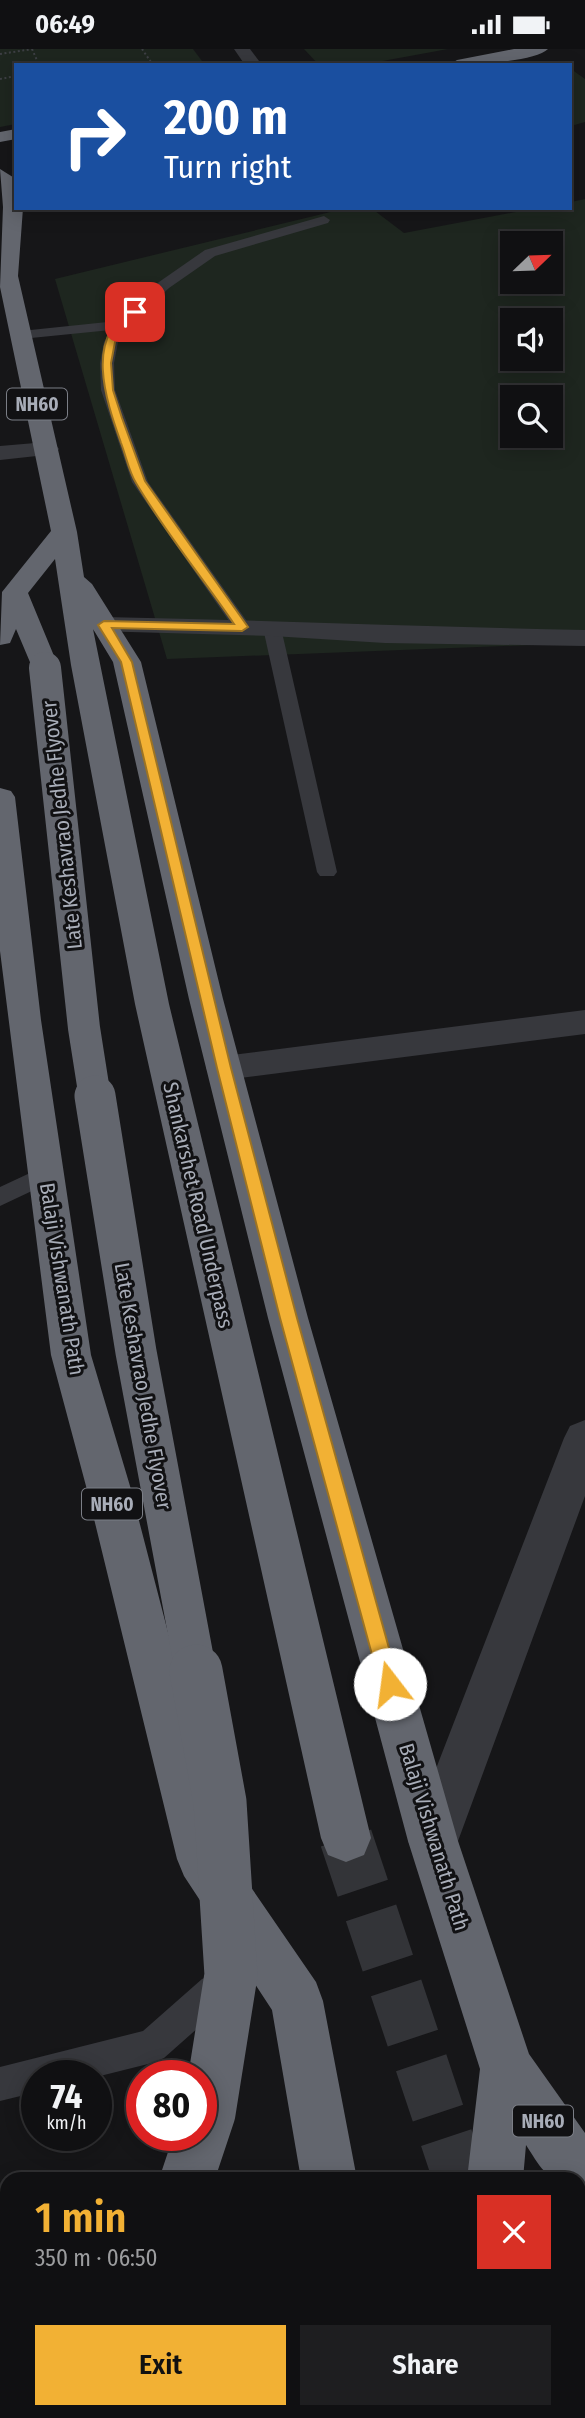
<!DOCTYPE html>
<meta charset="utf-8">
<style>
:root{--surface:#101012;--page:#1e1e20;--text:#f1f3f6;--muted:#9c9d9f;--line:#303032;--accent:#f2b134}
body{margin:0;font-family:"Fira Sans Condensed",sans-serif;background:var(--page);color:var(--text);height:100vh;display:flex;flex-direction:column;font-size:26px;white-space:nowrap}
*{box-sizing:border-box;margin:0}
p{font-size:23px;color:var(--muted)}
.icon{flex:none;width:38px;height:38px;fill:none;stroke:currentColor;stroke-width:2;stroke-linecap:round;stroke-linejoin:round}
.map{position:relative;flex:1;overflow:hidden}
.side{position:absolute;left:0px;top:2123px;width:586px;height:247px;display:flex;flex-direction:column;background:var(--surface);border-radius:21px 21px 0 0;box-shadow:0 4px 18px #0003,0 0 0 2px var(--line)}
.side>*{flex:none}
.hud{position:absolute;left:14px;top:14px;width:558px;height:147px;border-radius:0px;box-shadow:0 4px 18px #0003,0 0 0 2px var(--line);background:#1a4fa0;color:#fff;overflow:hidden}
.needle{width:46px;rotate:67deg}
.buttons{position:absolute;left:500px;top:182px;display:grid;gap:14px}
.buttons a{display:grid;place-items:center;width:63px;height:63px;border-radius:0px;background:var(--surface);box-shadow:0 4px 18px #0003,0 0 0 2px var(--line);font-size:35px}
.speed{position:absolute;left:21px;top:2011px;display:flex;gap:14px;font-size:35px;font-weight:700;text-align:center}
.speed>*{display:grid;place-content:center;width:91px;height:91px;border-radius:50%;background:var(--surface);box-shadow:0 4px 18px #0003,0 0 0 2px var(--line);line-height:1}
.speed small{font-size:18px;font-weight:400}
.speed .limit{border:10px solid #d22;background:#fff;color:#111}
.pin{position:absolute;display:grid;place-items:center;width:60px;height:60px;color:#fff;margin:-30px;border-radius:14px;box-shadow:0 4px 10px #0006}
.me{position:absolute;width:77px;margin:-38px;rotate:345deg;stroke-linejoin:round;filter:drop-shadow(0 0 5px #0008)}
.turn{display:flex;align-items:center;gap:24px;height:147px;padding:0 35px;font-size:32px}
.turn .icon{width:91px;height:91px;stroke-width:2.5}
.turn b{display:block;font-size:49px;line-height:60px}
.round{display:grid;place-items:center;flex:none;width:74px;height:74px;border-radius:0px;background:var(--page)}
.head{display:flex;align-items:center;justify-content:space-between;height:119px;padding:0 35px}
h1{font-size:42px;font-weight:600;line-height:52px;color:var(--accent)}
.action{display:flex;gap:14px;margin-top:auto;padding:14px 35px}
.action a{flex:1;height:80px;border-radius:0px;background:var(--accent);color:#111;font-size:28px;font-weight:600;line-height:80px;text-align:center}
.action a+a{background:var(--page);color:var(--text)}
.status{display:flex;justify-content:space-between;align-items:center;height:49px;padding:0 35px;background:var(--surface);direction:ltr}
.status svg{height:19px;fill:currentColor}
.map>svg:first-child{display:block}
.green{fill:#1e261f;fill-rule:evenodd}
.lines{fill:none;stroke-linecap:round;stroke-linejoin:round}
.highway-tunnel{stroke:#333438;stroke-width:53;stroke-dasharray:53 26;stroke-linecap:butt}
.path-far1{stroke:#3d3f44;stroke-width:2;stroke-dasharray:2 2.5;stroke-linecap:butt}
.path{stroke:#3d3f44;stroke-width:6;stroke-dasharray:5 7;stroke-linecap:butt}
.lane{fill:#37383d;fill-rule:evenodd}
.street{fill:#37383d;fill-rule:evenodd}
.highway{fill:#63666e;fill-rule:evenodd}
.highway-bridge-far2{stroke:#63666e;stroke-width:32}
.highway-bridge-far1{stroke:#63666e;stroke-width:41}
.highway-bridge{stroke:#63666e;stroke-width:53}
.route{fill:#f2b134;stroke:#9d7322;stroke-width:2}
.labels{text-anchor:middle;stroke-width:6;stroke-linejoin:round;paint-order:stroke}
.shield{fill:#111113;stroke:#7b7e86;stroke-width:2}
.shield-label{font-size:19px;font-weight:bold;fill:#a8adb8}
.street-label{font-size:21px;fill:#a8adb8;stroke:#111113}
</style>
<div class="status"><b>06:49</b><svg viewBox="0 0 49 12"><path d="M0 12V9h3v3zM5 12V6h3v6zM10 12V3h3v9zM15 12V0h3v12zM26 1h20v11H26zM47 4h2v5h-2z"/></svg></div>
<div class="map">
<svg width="585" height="2369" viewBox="0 0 585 2369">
<rect width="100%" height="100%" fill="#161618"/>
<path class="green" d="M0,0h193l12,16h-189v59l-16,3z
M304,0h144l-87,16h-42z
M571,20l14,10v43l-14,4z
M585,150v444l-418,16 -112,-380 292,-71h24l33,25 133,-25h33l1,-6zM513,194h38v39h-38zM513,271h38v39h-38zM513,348h38v39h-38z"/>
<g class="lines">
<path class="highway-tunnel" d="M346,1789l114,341"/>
<path class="path-far1" d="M32,0l7,16
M142,0l11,16
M0,5l33,-5
M0,30l16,-3"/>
<path class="path" d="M579,2279l6,1"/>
<path class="lane" d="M324,167l6,4 -2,3 -113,33 -46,32 -42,39 -9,15 -4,21 1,27 33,92 103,145 -9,5 -6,-1 -104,-149 -31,-92 -1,-27 4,-21 7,-12 -90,9 -7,-4 7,-4 96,-10 42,-39 46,-32z
M272,574l9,5 56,244 -3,4h-14l-3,-4 -54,-244z
M45,1117l8,3 4,6 -4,6 -53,25v-19z
M214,1925l12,5 5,12 -5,12 -62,55 -12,5 -56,14 -59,-2v17l-37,9v-34l143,-36 59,-52z"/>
<path class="street" d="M234,0h16l12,16h-17z
M47,393l8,2 4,5 -4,5 -55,6v-14z
M104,568c160,3 321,10 481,13v16l-200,-3 -113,-7 -178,-5 -4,-6 4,-6z
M585,961v24l-361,46 -13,-3 -5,-9 5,-9 13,-3z
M585,1371v76l-127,345 -7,17 -18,7 -18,-7 -7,-17 156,-403 6,-12z"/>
<path class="highway" d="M514,0h34c-13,13 -79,16 -99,16l8,-5z
M16,80v10l-16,3v-10z
M0,120l16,10v29h7l-5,68 59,256 7,45 8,7 49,78 82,337 85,319 150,523 71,213 56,79v63l-6,-2v-15c-35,0 -34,-5 -53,-34l-3,34h-56l13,-110 -72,-228 -140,-523 -79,-319 -76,-337 -20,-33 76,375 202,834 -7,17 -18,7 -18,-7 -7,-17 -186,-834 -64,-339 -16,-106 -27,34 31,75 -4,6 -10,2 -10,-2 -19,-45 -6,14 -10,2 2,-53 49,-61 -51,-244 3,-80z
M0,739l11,3 4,6 26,223 50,335 39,131 94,362 92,134 7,19 34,178h-56l-29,-169 -88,-134 -7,-17 -91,-373 -35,-131 -51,-404z
M7,2344v18h89l-3,7h-93v-10z
M341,2362h60l1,7h-60z
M480,2362h60l2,7h-60z"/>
<path class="highway-bridge-far2" d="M45,619l39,360 11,70"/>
<path class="highway-bridge-far1" d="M95,1047l41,256 60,321"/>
<path class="highway-bridge" d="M187,2130l22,-66 22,-138 -11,-173 -24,-131"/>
</g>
<path class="route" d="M135,260l5,3 -15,14 -10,16 -4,21 2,27 9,28 23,63 103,146 -6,4 -130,-3 20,34 99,406 66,250 102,366 -3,7 -6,2 -7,-2 -3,-7 -100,-366 -63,-250 -96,-406 -23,-37 6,-4 130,3c-32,-47 -69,-92 -98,-141 -7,-11 -10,-27 -15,-40 -14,-40 -39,-109 14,-134z"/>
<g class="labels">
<g class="shield">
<rect x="7" y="339.5" width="60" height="31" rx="5"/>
<rect x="82" y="1439.5" width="60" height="31" rx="5"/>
<rect x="513" y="2056.5" width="60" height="31" rx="5"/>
</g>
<g class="shield-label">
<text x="37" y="362">NH60</text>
<text x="112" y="1462">NH60</text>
<text x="543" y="2079">NH60</text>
</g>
<g class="street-label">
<text transform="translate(62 776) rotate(-96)" y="7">Late Keshavrao Jedhe Flyover</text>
<text transform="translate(198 1156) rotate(77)" y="7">Shankarshet Road Underpass</text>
<text transform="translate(62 1230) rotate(81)" y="7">Balaji Vishwanath Path</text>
<text transform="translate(143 1337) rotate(80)" y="7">Late Keshavrao Jedhe Flyover</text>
<text transform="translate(434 1788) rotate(73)" y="7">Balaji Vishwanath Path</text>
</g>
</g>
</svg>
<div class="buttons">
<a><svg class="needle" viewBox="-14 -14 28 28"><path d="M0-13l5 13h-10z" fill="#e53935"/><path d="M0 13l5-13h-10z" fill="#9c9d9f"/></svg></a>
<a><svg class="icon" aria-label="sound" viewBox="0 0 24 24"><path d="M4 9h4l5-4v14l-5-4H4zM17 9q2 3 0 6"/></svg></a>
<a><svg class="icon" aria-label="search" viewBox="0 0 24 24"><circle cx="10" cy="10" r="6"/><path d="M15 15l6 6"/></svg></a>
</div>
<div class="speed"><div>74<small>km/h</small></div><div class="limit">80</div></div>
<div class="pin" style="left:135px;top:263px;background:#d93025"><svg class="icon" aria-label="arrive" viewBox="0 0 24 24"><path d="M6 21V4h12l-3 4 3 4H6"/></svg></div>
<svg class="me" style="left:390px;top:1635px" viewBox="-20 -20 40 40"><circle r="19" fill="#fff"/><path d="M0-13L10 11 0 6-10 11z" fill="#f2b134"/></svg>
<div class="hud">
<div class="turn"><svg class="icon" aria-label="right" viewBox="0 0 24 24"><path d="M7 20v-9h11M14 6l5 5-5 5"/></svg><div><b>200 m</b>Turn right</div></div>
</div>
<section class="side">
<div class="head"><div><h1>1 min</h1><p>350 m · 06:50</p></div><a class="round" style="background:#d93025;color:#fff"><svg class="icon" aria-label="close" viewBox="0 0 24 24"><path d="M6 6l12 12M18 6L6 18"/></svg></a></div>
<div class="action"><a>Exit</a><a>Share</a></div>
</section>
</div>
